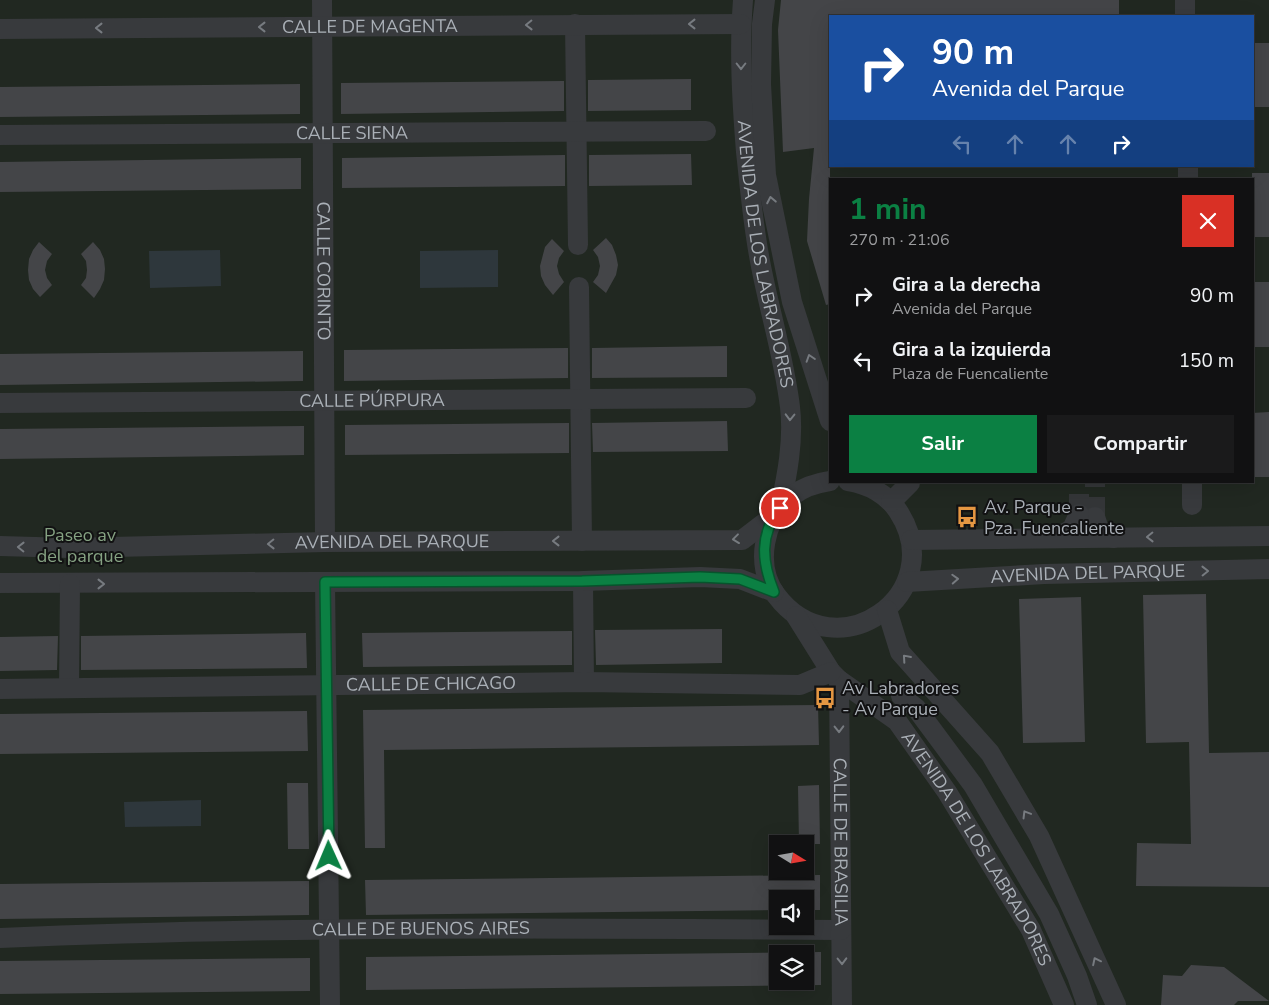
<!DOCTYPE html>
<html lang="es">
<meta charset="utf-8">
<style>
:root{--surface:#111112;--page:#1a1a1b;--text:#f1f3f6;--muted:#9c9d9f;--line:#303132;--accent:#0b8043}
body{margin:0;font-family:"Nunito Sans",sans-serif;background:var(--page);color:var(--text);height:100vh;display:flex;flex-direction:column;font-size:19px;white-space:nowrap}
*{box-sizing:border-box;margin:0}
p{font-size:16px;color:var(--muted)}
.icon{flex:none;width:28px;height:28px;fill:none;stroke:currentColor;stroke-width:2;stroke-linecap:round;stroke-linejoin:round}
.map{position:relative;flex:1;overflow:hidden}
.drawer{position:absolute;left:829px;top:178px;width:425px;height:305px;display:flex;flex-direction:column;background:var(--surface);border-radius:0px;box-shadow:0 5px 20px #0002,0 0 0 1px var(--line)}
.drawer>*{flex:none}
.guide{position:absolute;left:829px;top:15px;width:425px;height:152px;border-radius:0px;box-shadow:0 5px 20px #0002,0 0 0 1px var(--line);background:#1a4fa0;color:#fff;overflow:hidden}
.needle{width:32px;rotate:101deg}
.fabs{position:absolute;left:769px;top:835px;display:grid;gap:10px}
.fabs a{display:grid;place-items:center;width:45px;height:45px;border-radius:0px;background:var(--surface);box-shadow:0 5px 20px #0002,0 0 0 1px var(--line);font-size:25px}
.pin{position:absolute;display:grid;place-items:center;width:42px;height:42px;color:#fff;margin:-21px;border:2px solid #fff;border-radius:50%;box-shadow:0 1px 5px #0007}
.me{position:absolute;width:55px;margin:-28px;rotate:359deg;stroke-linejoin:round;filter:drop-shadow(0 0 4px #0008)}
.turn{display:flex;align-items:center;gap:18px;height:105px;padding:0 20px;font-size:22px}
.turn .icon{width:65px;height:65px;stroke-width:2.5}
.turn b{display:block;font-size:35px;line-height:42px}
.lanes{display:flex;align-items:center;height:48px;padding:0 20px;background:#0003;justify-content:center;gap:25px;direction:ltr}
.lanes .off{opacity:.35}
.round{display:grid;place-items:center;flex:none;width:52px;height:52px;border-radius:0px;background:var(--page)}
.summary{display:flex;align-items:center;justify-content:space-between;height:85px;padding:0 20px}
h1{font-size:30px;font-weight:700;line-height:38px;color:var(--accent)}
.primary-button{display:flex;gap:10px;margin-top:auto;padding:10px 20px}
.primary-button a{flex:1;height:58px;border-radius:0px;background:var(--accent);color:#fff;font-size:20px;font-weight:700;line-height:58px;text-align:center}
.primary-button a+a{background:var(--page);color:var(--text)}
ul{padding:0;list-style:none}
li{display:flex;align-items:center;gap:15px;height:65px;padding:0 20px}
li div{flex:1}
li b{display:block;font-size:19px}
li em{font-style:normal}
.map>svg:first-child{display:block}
.green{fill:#212821;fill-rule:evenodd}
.water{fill:#2e373c}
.building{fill:#444548;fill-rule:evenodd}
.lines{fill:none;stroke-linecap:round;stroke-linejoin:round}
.street-tunnel{stroke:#343638;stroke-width:20;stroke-dasharray:20 10;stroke-linecap:butt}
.street{stroke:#383a3d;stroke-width:20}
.oneway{stroke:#777b80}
.route-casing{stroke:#07532c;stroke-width:12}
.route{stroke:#0b8043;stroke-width:9}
.labels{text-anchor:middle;stroke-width:4;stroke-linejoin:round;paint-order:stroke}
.street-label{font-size:18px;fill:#aab0b7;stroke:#121213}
.poi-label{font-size:18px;fill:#aab0b7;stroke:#121213;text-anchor:start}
.park-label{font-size:18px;fill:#85a182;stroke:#121213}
</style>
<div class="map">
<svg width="1269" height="1005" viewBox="0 0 1269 1005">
<rect width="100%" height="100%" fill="#171718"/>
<path class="green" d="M0,0h1269v1005h-1269zM830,16h422v150h-422zM830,179h422v302h-422zM778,844h27v27h-27zM778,899h27v27h-27zM778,954h27v27h-27z"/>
<path class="water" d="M220,250l1,36 -71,2 -1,-37z
M498,250v37l-78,1v-37z
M201,800v26l-76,1 -1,-25z"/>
<path class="building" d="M781,0h338v16h-289v288l-4,1 -19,-64 2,-42 5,-51 -31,4 -5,-122z
M1252,43h17v64h-17z
M691,79v31l-103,1v-31z
M564,81v30l-223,3v-31z
M300,84v30l-300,3v-30z
M691,154l1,31 -103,1v-31z
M565,155v31l-223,2v-30z
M301,158v31l-301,3v-30z
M1252,173h17v64h-17z
M606,238l6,7 4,10 2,10 -2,10 -10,18 -13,-11 5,-7 2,-9 -2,-9 -5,-7z
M552,239l12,12 -5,7 -2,8 2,8 5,8 -11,13 -8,-10 -4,-9 -1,-10 5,-19z
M39,242l13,12 -5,7 -2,9 2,8 5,7 -12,12 -7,-8 -4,-9 -1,-10 1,-11 4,-9z
M93,242l7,8 4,9 1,10 -1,11 -4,9 -6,9 -13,-13 5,-7 1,-8 -1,-9 -5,-7z
M1252,282h17v65h-17z
M727,346v31l-135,1v-30z
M568,348v30l-224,3v-31z
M303,351v30l-303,4v-31z
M1269,412v65h-17v-64z
M727,421l1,30 -135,1 -1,-29z
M569,423v30l-224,2v-30z
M304,426v29l-304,4v-30z
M1206,594l3,159 60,-1v135l-133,-1 1,-43 54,1 -2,-102 -43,1 -3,-148z
M1081,597l4,145 -62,1 -4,-144z
M722,629v34l-126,2 -1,-35z
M572,631v34l-209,2 -1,-34z
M306,633l1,35 -226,2v-34z
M58,636l-1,34 -57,1v-34z
M818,705l1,40 -435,5 1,98h-20l-2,-138z
M307,711l1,40 -308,3v-40z
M287,783h21l1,66h-21z
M819,785l1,59h-21l-1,-58z
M820,875v35h-15v-11h-27v11l-412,5 -1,-35z
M309,881v34l-309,4v-35z
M821,952v33l-455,5v-33zM778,954h27v27h-27z
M310,958v33l-310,3v-33z
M1191,965l33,2 45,34h-31l-4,4h-73l2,-30 19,1z"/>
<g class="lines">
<path class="street-tunnel" d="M1079,514v-31
M1095,517v-35"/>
<g class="street">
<path id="s1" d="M322,0l3,542"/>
<path id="s2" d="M743,0c-4,51 -1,101 3,152 4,36 7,73 14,109 9,49 24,96 30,146 4,33 -3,69 -10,101"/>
<path d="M765,0l-3,24 -1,60 5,91 26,127 38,119"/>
<path d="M1185,0v16"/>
<path d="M575,24l3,221"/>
<path id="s3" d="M0,29l741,-5"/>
<path id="s4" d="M0,135l706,-4"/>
<path d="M1188,166v13"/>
<path d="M579,287l3,254"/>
<path id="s5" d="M0,403l746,-5"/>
<path d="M830,481c-14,2 -27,6 -38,15 -28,22 -38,69 -16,99 60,80 176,-2 122,-84 -11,-17 -30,-27 -50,-30"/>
<path d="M1192,481v24"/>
<path d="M891,502l19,-19"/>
<path d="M1095,517l5,15 13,6"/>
<path d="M1055,538l17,-9 7,-15"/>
<path d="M911,540l358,-4"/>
<path id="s6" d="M0,546l70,2 255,-6 417,-2 34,-26"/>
<path d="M583,581l1,101"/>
<path d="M325,582l5,423"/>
<path id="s7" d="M907,582l137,-8 225,-5"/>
<path d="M0,583l583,-2 117,-4 40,2 34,13"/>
<path d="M887,610l13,42 90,101 49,83 77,169"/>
<path id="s8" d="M796,616l35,56 8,8 58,41 50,71 84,138 33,75"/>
<path id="s9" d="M839,680l3,325"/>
<path d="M69,688l1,-104"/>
<path id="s10" d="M0,689l584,-7 216,3 31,-13"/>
<path d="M901,696l15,12 57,77 76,129 28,62 10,29"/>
<path id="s11" d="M0,938c280,-12 561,-10 841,-8"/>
</g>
</g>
<defs><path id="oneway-chevron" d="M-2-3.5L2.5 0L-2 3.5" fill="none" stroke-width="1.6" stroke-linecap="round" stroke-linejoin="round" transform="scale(1.25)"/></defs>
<g class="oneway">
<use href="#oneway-chevron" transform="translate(692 24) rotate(180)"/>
<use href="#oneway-chevron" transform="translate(529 25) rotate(179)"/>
<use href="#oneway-chevron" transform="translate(262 27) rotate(180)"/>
<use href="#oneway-chevron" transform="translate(99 28) rotate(180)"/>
<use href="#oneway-chevron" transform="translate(741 66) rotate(90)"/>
<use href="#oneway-chevron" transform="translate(771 200) rotate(-101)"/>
<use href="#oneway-chevron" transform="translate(810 358) rotate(-108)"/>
<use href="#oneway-chevron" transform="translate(790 417) rotate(91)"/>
<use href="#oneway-chevron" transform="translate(1150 537) rotate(179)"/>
<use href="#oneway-chevron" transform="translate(736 539) rotate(173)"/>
<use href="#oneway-chevron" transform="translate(556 541) rotate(180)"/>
<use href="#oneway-chevron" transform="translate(271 544) rotate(179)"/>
<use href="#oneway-chevron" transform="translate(21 547) rotate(-179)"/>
<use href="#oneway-chevron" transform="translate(1205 571) rotate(-1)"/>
<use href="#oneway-chevron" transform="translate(955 579) rotate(-3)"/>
<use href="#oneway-chevron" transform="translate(101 584)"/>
<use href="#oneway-chevron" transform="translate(906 658) rotate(-131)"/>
<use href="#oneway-chevron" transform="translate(839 729) rotate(89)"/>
<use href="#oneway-chevron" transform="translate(1026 814) rotate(-121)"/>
<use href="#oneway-chevron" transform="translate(842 961) rotate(89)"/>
<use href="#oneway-chevron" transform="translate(1096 961) rotate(-116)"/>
</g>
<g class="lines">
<g class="route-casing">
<path id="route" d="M329,856l-4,-274 257,-1 118,-4 40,2 34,13c-12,-30 -15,-57 6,-84"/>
</g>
<use href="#route" class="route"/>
</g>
<defs>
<g id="bus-bare" transform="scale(1.725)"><path d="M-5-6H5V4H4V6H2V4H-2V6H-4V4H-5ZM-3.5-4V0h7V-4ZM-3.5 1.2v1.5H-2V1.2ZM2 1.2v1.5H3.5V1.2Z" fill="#e59742" stroke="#121213" stroke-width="2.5" paint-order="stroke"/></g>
</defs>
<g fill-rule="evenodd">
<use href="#bus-bare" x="967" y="517"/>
<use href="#bus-bare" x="825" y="698"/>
</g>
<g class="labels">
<g class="street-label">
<text dy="6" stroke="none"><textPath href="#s3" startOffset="370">CALLE DE MAGENTA</textPath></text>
<text dy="6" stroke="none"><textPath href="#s4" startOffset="352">CALLE SIENA</textPath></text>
<text dy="6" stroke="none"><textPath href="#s2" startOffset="256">AVENIDA DE LOS LABRADORES</textPath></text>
<text dy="6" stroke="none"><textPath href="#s1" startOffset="271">CALLE CORINTO</textPath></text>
<text dy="6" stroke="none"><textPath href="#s5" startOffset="372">CALLE PÚRPURA</textPath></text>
<text dy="6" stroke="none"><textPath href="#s6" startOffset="392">AVENIDA DEL PARQUE</textPath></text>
<text dy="6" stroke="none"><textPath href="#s7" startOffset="181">AVENIDA DEL PARQUE</textPath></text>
<text dy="6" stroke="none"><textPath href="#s10" startOffset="431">CALLE DE CHICAGO</textPath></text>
<text dy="6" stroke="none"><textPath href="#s9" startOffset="162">CALLE DE BRASILIA</textPath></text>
<text dy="6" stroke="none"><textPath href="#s8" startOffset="299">AVENIDA DE LOS LABRADORES</textPath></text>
<text dy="6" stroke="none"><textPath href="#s11" startOffset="421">CALLE DE BUENOS AIRES</textPath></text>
</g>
<g class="poi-label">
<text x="984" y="513">Av. Parque -<tspan x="984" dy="21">Pza. Fuencaliente</tspan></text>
<text x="842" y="694">Av Labradores<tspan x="842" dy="21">- Av Parque</tspan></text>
</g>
<g class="park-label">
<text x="80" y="541">Paseo av<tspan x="80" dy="21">del parque</tspan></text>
</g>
</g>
</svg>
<div class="fabs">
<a><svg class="needle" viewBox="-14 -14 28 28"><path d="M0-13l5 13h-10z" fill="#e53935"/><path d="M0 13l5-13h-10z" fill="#9c9d9f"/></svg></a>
<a><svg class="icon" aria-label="sound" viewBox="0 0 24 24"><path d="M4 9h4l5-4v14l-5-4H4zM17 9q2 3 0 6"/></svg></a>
<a><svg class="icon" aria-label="layers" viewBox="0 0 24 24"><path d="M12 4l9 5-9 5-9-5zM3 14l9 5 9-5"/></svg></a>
</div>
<div class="pin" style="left:780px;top:508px;background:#d93025"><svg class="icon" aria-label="arrive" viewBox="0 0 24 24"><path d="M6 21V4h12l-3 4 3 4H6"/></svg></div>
<svg class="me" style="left:329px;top:856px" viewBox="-20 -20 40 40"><path d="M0-17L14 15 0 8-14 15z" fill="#0b8043" stroke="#fff" stroke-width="4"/></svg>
<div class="guide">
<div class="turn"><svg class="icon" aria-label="right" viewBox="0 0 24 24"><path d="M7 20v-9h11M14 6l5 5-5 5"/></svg><div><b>90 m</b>Avenida del Parque</div></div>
<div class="lanes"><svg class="icon off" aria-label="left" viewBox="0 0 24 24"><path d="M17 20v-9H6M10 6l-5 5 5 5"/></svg><svg class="icon off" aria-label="ahead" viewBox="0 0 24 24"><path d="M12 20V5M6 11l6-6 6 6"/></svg><svg class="icon off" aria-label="ahead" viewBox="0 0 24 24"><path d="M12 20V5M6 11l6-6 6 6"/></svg><svg class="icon" aria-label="right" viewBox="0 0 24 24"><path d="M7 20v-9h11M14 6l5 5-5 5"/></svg></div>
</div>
<section class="drawer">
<div class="summary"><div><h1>1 min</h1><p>270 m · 21:06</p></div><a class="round" style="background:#d93025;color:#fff"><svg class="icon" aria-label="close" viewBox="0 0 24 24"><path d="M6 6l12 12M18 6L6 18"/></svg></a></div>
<ul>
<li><svg class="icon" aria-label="right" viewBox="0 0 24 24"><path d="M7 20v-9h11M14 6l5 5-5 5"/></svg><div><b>Gira a la derecha</b><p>Avenida del Parque</p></div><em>90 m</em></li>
<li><svg class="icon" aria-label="left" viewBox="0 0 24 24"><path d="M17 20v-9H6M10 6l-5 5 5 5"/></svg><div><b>Gira a la izquierda</b><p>Plaza de Fuencaliente</p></div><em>150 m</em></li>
</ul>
<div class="primary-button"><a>Salir</a><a>Compartir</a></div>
</section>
</div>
